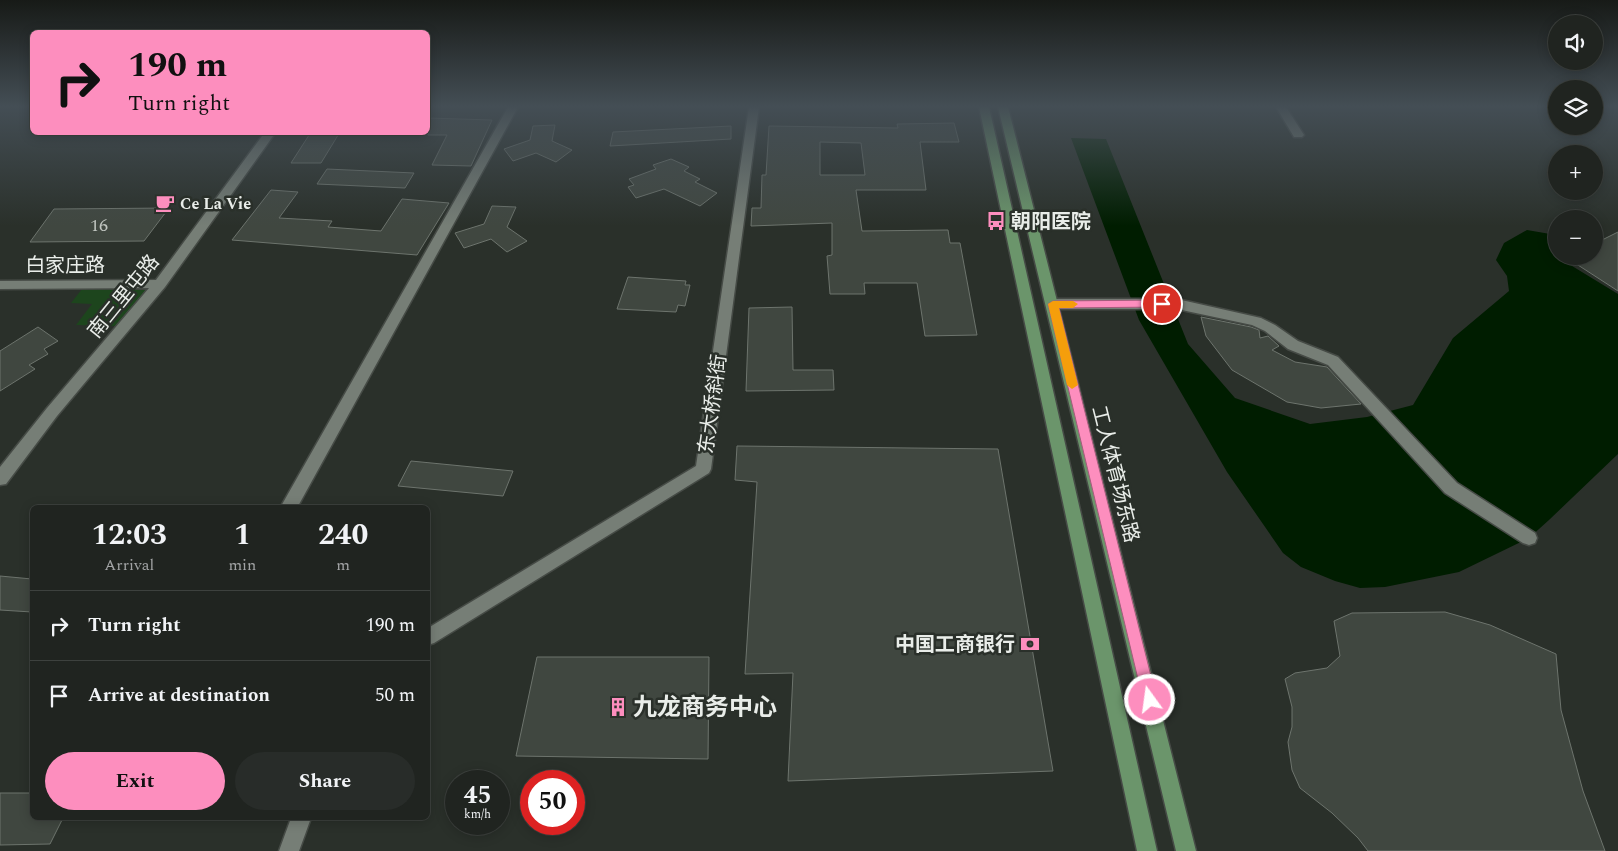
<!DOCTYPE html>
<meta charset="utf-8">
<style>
:root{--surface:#202420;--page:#282c29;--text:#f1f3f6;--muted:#a2a4a5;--line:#3d413e;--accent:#fd8ebe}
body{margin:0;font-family:Spectral,"Noto Sans SC",serif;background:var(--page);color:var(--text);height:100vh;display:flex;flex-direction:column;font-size:19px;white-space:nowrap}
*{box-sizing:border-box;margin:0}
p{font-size:16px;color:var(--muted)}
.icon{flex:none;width:28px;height:28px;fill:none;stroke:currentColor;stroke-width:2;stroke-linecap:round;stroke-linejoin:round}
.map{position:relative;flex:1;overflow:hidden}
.sheet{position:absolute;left:30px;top:505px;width:400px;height:315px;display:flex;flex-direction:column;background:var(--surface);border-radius:8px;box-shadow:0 2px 12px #0003,0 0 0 1px var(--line)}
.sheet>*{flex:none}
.top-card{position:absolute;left:30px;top:30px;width:400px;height:105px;border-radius:8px;box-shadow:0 2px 12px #0003,0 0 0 1px var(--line);background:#fd8ebe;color:#111;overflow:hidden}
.tools{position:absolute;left:1548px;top:15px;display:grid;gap:10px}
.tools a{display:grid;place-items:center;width:55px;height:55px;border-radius:50%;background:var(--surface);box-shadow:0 2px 12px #0003,0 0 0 1px var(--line);font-size:25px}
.speed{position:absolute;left:445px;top:770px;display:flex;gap:10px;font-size:25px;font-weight:700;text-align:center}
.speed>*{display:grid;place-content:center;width:65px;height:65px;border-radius:50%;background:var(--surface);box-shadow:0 2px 12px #0003,0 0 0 1px var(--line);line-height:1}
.speed small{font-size:12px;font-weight:400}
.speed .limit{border:8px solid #d22;background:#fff;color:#111}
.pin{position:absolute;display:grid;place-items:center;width:42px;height:42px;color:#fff;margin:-21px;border:2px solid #fff;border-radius:50%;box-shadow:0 1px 5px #0007}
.me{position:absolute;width:55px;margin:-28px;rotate:346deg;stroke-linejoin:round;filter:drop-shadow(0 0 4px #0008)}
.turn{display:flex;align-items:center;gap:18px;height:105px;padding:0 15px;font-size:22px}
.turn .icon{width:65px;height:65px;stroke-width:2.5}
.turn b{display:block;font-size:35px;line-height:42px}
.eta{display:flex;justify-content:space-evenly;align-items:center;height:85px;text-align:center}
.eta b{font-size:30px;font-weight:700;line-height:35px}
.cta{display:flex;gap:10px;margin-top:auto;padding:10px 15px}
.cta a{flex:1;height:58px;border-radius:30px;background:var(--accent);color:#111;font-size:20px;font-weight:700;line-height:58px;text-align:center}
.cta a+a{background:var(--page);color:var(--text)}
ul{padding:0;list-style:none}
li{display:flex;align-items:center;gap:15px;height:70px;padding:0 15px;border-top:1px solid var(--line)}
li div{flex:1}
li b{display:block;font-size:19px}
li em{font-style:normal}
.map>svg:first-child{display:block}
.green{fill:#1d451d}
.water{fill:#001d00}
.building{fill:#404740;stroke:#6d746d;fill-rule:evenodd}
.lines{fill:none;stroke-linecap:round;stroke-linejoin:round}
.minor-casing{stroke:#464b46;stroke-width:3}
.major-casing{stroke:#464b46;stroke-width:3}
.minor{fill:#767e76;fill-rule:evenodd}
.major{fill:#6b956b;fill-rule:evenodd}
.route{fill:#fd8ebe;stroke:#a45c7c}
.slow{fill:#f59e0b}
.labels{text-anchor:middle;stroke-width:5;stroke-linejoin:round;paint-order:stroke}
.far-poi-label{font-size:16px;font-weight:bold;fill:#e9ede9;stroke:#2a302a;text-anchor:start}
.number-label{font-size:18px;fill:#bfc4bf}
.poi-label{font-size:20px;font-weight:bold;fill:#e9ede9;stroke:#2a302a;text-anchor:start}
.street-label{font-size:20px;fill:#e9ede9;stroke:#2a302a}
.near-poi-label{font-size:24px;font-weight:bold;fill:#e9ede9;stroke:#2a302a;text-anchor:start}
</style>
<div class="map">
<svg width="1618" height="851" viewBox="0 0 1618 851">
<rect width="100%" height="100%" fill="#2a302a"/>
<path class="green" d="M82,289l66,1 -32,36 -40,-1 16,-21 -21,-1z"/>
<path class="water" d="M1071,138l35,1 82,205 47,54 75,26 57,-7 46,-12 40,-67 56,-47 -2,-15 -11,-16 8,-17 23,-13 29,5v18l-2,2 64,39v160l-69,66 -20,18 -70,34 -74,15 -25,1 -25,-7 -34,-14 -18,-14 -56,-81 -88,-152z"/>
<path class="building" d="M428,118l64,2 -21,46 -39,-1 15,-30h-19z
M954,123l5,19h-39l6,48h-70l6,41 86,-1 2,13h10l17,92 -52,1 -8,-53h-53l1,11h-35l-3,-38 5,-1v-32l-81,3 1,-18h9l1,-33h4l3,-49 129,2 -1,-4zM820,142l41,1 4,32h-45z
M555,125l-3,16 20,9 -16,12 -20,-9 -23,8 -9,-12 26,-9 3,-14z
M731,126v13l-121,7 3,-14z
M311,132h29l-19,31h-30z
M671,159l18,8 -5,4 16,8 -5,3 22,11 -17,13 -36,-17 -28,9 -8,-11 6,-2 -5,-6 27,-10 -3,-4z
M327,169l87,4 -9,15 -88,-4z
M271,190l27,2 -19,26 53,3 -4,6 53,4 21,-32 47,4 -32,52 -185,-15z
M492,206l24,1 -9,20 20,14 -20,11 -16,-13 -27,9 -9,-15 29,-9z
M169,208l-25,33 -114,1 24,-33z
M1618,232v59l-54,-35h30v-12z
M628,277l58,4 -1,4h5l-5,21 -7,-1 -2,7 -59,-3z
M792,307l1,63h40l1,20 -88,1 3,-83z
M1201,317l50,10 8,3 1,8 8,-2 11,10 -7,4 23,12 32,5 34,37 -40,4 -34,-6 -55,-32 -26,-34z
M38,327l20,14 -14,8 4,5 -19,11 6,4 -35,22v-40z
M737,446l261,3 55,322 -265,10 5,-108 -48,1 12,-192 -22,-2z
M411,461l102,10 -10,25 -105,-10z
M0,576l32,3v33l-32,-2z
M1445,612l45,13 66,29 5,56 22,81 22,60h-237l-10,-13 -26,-25 -32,-25 -8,-18 -4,-28 4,-15v-20l-7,-28 10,-6 32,-5 13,-12 -6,-35 18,-8z
M537,657h172l-1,102 -192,-3z
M0,793h32v25h31l-13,26 -50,1z"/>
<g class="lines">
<g class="minor-casing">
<path id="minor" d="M508,107h10l-221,401h-17z
M749,107h10l-48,362 -2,4 -275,170 -6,2v-17l268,-162z
M1276,107h10l18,28 -2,2h-8z
M265,132h11l-111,155 -108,129 -51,68 -6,1v-18l47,-59 102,-120 -149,1v-8l156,-1z
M1053,299h124l84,19 14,7 23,16 40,16 119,126 78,50 2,5 -2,5 -6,2 -6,-2 -78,-50 -117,-128 -40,-16 -23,-18 -13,-6 -75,-16h-124l-5,-2 -2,-3 2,-3z
M291,818h20l-12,33h-20z"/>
</g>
<g class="major-casing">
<path id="major" d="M979,107h10l168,744h-20z
M998,107h10l188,744h-20z"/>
</g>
<use href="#minor" class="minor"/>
<use href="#major" class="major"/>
</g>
<linearGradient id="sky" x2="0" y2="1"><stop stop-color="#171a17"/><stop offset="0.47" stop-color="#444e55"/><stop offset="1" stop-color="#444e55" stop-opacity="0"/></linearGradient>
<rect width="1618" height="226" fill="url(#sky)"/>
<path class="route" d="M1162,300l5,4 -5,3 -103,1 98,392 -2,5 -5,2 -5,-2 -2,-5 -95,-396 5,-3z"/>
<path class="slow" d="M1053,301h20l5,3 -5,4h-14l19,77 -6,4 -5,-4 -19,-81z"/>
<defs>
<g id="cafe-bare" transform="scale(1.5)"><path d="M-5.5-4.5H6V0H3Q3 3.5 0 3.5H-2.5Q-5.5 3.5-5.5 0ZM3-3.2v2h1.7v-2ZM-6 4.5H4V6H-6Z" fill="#fd8ebe" stroke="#2a302a" stroke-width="2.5" paint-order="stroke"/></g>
<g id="bus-bare" transform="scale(1.5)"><path d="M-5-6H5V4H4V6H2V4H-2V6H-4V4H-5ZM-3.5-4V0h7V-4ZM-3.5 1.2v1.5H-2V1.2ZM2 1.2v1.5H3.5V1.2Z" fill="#fd8ebe" stroke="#2a302a" stroke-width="2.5" paint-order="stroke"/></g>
<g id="bank-bare" transform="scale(1.5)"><path d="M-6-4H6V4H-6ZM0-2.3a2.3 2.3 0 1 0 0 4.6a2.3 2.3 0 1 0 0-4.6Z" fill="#fd8ebe" stroke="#2a302a" stroke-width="2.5" paint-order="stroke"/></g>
<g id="building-bare" transform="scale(1.5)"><path d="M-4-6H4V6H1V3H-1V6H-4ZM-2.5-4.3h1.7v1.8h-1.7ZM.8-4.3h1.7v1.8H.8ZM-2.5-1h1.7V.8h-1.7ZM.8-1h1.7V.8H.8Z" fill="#fd8ebe" stroke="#2a302a" stroke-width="2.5" paint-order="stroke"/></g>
</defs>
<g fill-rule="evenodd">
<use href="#cafe-bare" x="165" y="203"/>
<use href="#bus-bare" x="996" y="221"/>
<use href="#bank-bare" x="1030" y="644"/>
<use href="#building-bare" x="618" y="707"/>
</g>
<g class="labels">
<g class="far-poi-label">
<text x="180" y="209">Ce La Vie</text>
</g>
<g class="number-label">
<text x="99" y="231">16</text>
</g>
<g class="poi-label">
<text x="1011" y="228">朝阳医院</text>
<text x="1015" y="651" text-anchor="end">中国工商银行</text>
</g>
<g class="street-label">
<text x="65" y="272">白家庄路</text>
<text transform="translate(123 296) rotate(-51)" y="7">南三里屯路</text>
<text transform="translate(712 404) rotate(-82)" y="7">东大桥斜街</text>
<text transform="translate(1116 474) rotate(76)" y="7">工人体育场东路</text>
</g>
<g class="near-poi-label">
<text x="633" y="715">九龙商务中心</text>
</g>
</g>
</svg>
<div class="tools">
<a><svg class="icon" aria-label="sound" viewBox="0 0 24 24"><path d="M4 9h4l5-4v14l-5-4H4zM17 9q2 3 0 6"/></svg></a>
<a><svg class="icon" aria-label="layers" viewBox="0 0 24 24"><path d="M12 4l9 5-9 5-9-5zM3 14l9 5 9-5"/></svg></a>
<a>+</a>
<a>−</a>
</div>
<div class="speed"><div>45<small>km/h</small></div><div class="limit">50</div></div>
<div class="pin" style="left:1162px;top:304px;background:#d93025"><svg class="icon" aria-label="arrive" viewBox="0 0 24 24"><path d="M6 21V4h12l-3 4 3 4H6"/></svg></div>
<svg class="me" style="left:1150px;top:700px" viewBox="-20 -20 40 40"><circle r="17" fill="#fd8ebe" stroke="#fff" stroke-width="3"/><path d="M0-11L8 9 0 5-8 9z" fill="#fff"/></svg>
<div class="top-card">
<div class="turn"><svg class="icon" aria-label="right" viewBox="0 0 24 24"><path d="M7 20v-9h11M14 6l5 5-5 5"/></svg><div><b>190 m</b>Turn right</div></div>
</div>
<section class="sheet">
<div class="eta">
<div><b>12:03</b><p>Arrival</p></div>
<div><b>1</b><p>min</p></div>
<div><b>240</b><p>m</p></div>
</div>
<ul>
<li><svg class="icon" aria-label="right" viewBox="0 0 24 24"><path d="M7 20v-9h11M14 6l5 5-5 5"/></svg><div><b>Turn right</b></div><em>190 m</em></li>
<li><svg class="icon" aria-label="arrive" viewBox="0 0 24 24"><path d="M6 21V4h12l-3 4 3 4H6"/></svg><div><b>Arrive at destination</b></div><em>50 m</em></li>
</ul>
<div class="cta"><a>Exit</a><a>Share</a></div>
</section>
</div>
